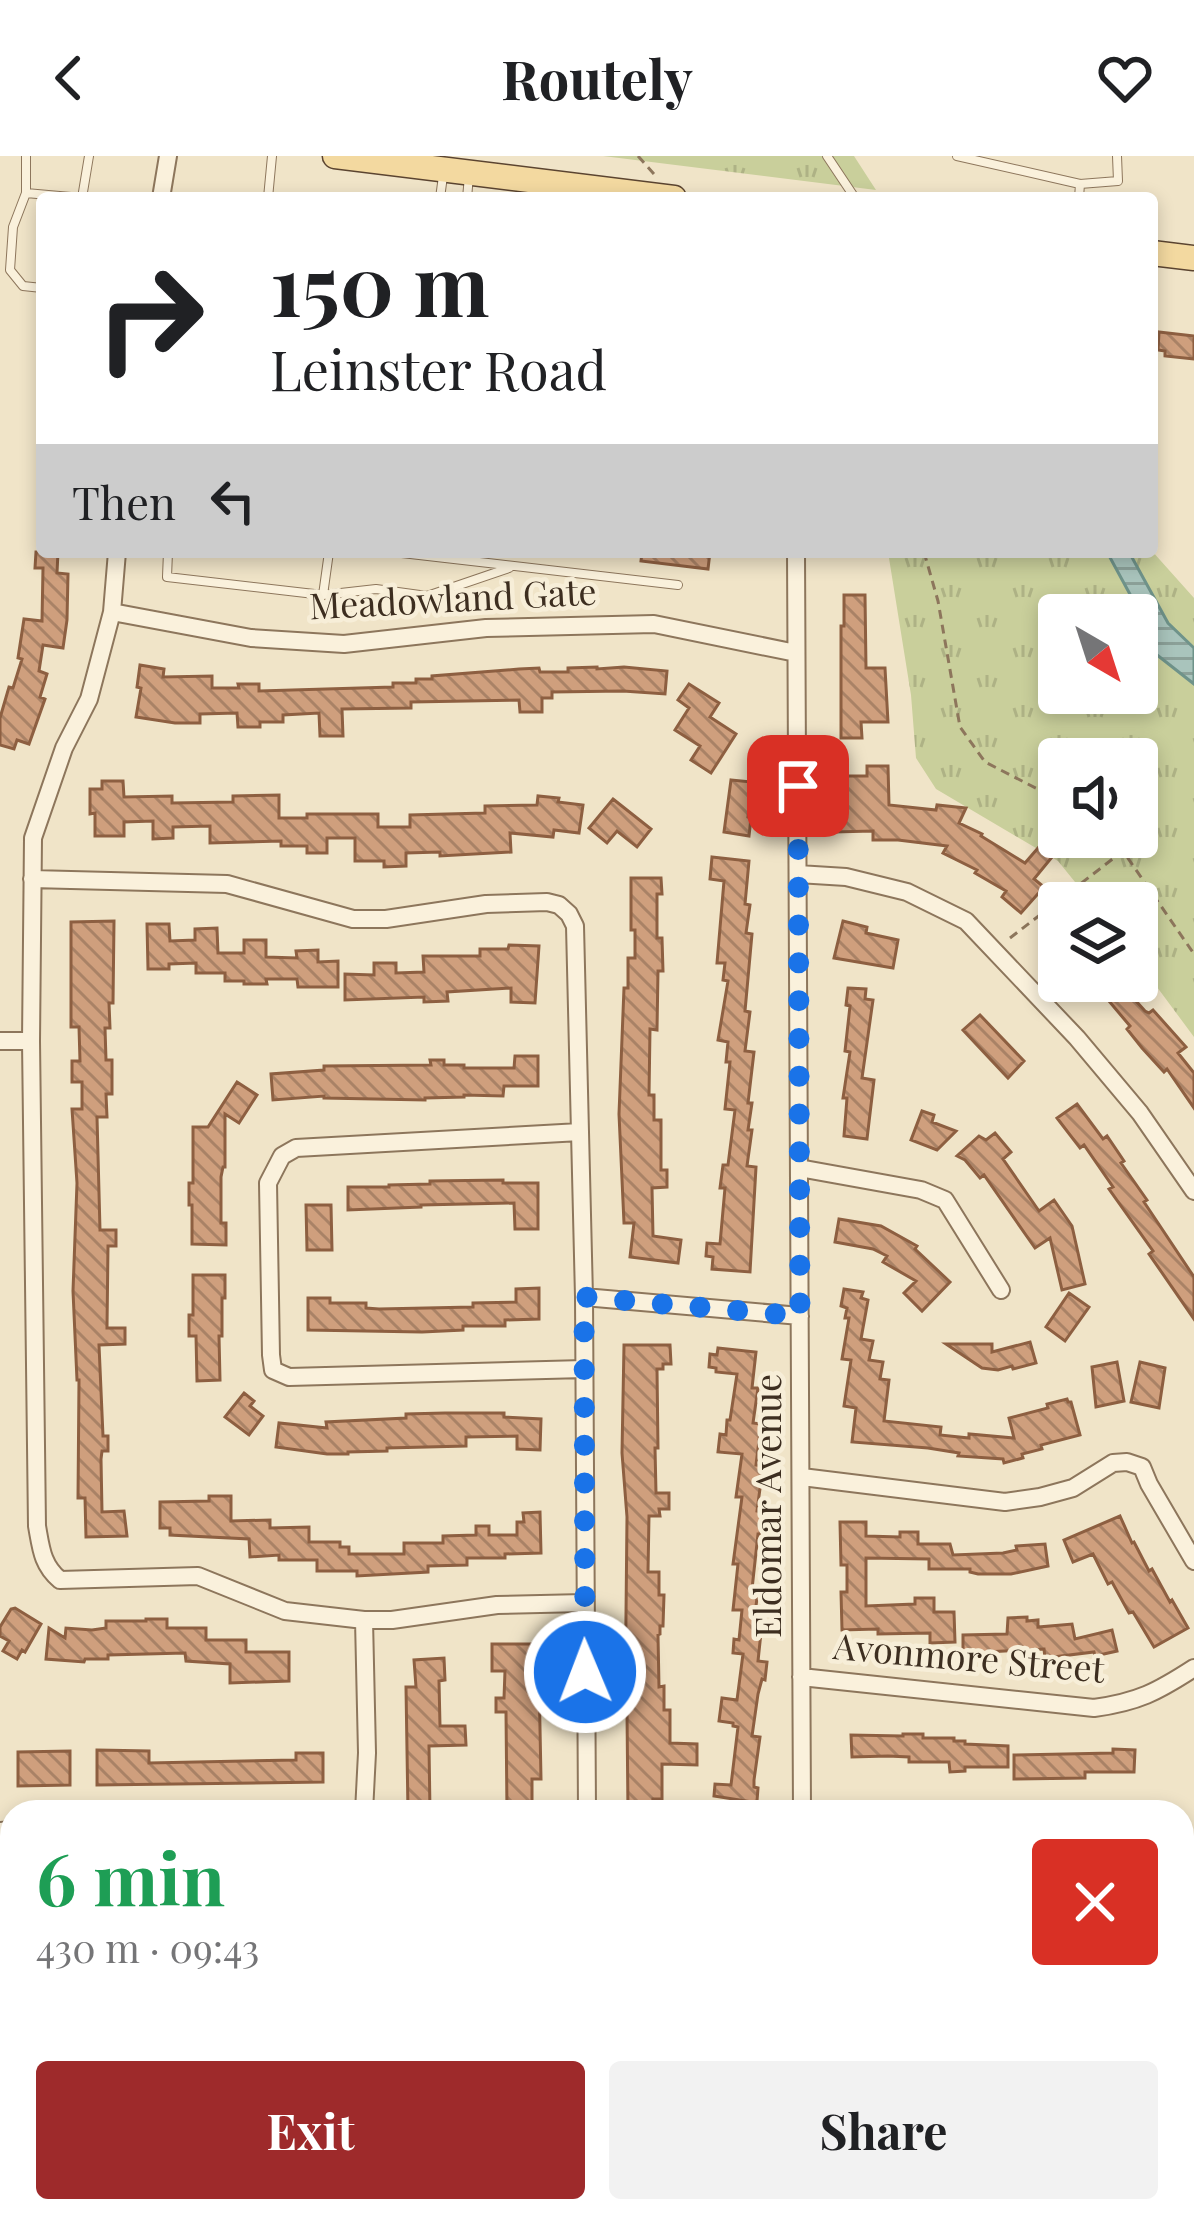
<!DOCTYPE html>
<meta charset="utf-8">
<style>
:root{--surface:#fff;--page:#f2f2f2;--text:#202124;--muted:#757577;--accent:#9e2a2b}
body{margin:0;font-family:"Playfair Display",serif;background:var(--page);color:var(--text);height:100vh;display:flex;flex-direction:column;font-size:45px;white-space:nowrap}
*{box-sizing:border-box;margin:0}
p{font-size:39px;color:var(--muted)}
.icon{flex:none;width:66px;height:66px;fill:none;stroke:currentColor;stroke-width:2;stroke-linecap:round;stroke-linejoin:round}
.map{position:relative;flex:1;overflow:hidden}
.side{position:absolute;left:0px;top:1644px;width:1194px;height:423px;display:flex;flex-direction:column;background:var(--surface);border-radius:36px 36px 0 0;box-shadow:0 6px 18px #0003}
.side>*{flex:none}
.top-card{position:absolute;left:36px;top:36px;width:1122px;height:366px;border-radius:12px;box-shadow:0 6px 18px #0003;background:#fff;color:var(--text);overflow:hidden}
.needle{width:78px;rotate:141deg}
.tools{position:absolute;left:1038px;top:438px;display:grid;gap:24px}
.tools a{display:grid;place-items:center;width:120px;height:120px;border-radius:12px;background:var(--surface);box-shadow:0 6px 18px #0003;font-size:60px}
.pin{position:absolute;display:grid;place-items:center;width:102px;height:102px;color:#fff;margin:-51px;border-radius:24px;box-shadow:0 6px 18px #0006}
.me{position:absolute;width:132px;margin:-66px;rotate:359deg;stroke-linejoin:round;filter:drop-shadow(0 0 9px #0008)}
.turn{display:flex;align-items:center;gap:42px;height:252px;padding:0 36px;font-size:54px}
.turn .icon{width:156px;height:156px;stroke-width:2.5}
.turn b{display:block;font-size:84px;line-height:102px}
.then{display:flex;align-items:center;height:114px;padding:0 36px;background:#0003;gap:24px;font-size:45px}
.round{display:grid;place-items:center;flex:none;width:126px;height:126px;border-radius:12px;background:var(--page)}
.overview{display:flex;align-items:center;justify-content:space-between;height:204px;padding:0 36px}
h1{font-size:72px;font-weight:700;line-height:90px;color:#1e9e55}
.primary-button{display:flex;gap:24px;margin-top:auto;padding:24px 36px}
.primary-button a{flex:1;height:138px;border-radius:12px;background:var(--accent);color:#fff;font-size:48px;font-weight:700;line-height:138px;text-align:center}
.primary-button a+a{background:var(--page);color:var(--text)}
header{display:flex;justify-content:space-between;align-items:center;height:156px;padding:0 36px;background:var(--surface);font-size:54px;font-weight:700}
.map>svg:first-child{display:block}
.park{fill:url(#park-tufts);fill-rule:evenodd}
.water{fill:url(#water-rules);stroke:#6f938a;stroke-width:3}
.building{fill:url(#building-back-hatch);stroke:#8d5f41;stroke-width:3}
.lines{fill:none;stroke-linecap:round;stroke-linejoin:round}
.service-casing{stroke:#8d765c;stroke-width:10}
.minor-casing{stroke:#8d765c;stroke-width:20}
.primary-casing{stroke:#5b4430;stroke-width:27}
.path{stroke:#8d765c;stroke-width:3;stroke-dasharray:9 6;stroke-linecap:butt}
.service{stroke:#faf1dc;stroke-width:8}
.minor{stroke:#faf1dc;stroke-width:16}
.primary{stroke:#f3d9a0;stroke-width:24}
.route{stroke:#1a73e8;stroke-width:21;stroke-dasharray:0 37.8}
.labels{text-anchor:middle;stroke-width:9;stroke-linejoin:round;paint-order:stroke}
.street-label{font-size:36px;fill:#3d2e20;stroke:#f7eed8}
</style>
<header><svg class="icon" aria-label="back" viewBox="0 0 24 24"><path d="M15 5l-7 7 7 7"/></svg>Routely<svg class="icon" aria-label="heart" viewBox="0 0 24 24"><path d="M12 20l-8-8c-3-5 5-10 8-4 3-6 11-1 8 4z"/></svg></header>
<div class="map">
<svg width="1194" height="2065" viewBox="0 0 1194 2065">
<defs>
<pattern id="park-tufts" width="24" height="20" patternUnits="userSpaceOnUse" patternTransform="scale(3)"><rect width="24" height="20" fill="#c9cf9b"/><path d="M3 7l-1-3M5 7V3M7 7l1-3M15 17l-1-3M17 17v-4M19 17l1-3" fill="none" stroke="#aeb285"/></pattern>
<pattern id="water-rules" width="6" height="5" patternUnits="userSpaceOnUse" patternTransform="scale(3)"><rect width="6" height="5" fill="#a9c4bc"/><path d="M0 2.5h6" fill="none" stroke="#8ba098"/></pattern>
<pattern id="building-back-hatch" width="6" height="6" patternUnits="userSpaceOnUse" patternTransform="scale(3)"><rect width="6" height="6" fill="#cf9f7d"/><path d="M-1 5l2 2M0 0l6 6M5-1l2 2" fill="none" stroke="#a98266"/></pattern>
</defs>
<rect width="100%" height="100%" fill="#f0e4c8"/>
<path class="park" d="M603,0h251l22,34z
M1152,395l42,47v439l-57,-77v-57h-45l-34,-42 -122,-72 -20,-31 -5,-63 -23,-143zM1059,459h78v78h-78zM1059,603h78v78h-78z"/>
<path class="water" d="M1107,396h22l39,71 26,25v36l-42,-33 -20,-53z"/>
<path class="building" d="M1159,176l35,4v23l-29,-3v-5l-7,-1z
M36,396h22l-1,21 11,1 -1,46 -4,28 -20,-3 -4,26 8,3 -7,23 5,2 -16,45 -12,-4 -3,9 -14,-4v-27l9,-31 4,1 9,-29 -4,-1 6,-39 18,2 1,-53h-8z
M642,396h68l-2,17 -67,-8z
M844,439h21l1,73h19l3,54h-27l1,16h-21v-112h3z
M140,509l24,4 -1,8 49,-1v12h27l-1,-4h21v7l134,-4v-4h23v-4h16v-3l87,-7 20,-1 1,4h28v-4l29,-1v2l27,-2 43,4 -2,23 -42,-3 -71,1v6h-10v14h-22l-1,-12 -108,2v6l-69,1 1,27h-23l-1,-23 -36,2v7h-23v5h-22l-1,-14 -37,1v9h-25l-39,-6 5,-29 -4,-1z
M689,528l30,19 -9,14 26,17 -25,39 -20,-13 9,-14 -25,-16 14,-22 -11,-8z
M867,610h21l1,39 47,5 1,-5 29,3 -7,15 23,11 -1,2 44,27 19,-22 13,10 -23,28 10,8 -23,26 -19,-16 4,-6 -31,-18 2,-3 -34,-17 4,-7 -49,-6h-25v-9l-39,1v-20h3v-36h30z
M731,624l21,2 -4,35 3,1 -2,18 -25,-4z
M102,625h21l1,16 48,-1v7l61,-1v-6l46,-1v23h28v-4h71v13h32v-12l75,-2v-7l52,-1 1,-9 21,2 -1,4 25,3 -4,28 -25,-3 -1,7 -43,-4 1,19 -71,4v-4l-34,1v13l-22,1v-6h-29v-23h-28v15h-20v-7h-26v-5l-71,2v-17l-37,1v11l-20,1v-18l-29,1v14h-29v-23l-5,1v-25h12z
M613,643l38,30 -14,18 -20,-16 -10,12 -18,-15z
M712,701l37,4 -4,43 5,1 -4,28 6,1 -7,77 5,1 -5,39 9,1 -6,51h4l-4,27h4l-5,36 9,1 -6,105 -38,-3 1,-12 -7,-1 1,-13 13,1 5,-56h-5l3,-23h5l7,-55 -10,-1 5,-47h-4l2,-20 -10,-2 10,-59 -5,-1 2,-17h-8l7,-82 -14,-2z
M631,722h30l1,16h-5v44h5l1,33h-5l-1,59 -7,-1 -1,66h5v25h7v50h6v17l-15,1 1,48 28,4 -3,23 -48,-6 4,-34h-10l-5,-109 5,-126h4v-30h7v-28h-4z
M114,765l-1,82h-4l1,25h-5l1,32h6v34h-6l1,23h-10l3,113h16v16h-8l-1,82h18v16l-26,1 4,91h5v15h-6l-1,8 1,53 22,-1 3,25 -41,1 -1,-39h-7l1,-118h-2l-4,-89 4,-108 -5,-74h10v-27h-10v-21h8l-1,-34h-8v-105z
M843,765l24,6 -1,6 32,7 -5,28 -59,-10z
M147,768h22l1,17 25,-1v-11l22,-1 1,25h26v-13h22v17l31,1 -1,-7 22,-1v12l20,-1v26h-40l-1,-8h-31l1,5h-23v-3h-19v-8h-29v-10l-27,1v5h-21z
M509,789l30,1 -4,57 -24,-1v-14l-64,4 1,9 -24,1v-5l-79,3v-26l29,1v-12h22v10l28,-1 -1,-16h57v-7h28z
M1118,825l27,30 4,2 4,-3 33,37 -8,6 16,20v35l-27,-39 -3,3 -22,-24 -15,-19 3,-3 -27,-32z
M848,832l18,1 -1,10 8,1 -11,78 12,2 -7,59 -23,-3 3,-38h-4l7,-46 -5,-1 5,-45 -4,-1z
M980,859l44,46 -16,17 -45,-48z
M515,900h23v30h-34l-1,10 -39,-1v2l-39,1v2l-101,-2v-2l-51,4 -2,-26 53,-4v-4l107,-1 -1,-5h14v5h20v3h50z
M237,926l20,13 -18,28 -14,-9v53h-2l-2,10v46h5v22l-34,-1v-39h-3v-22h4v-56h15z
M1077,948l26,35 4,-3 17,25 -3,2 26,37 -3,2 50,75v42l-45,-65 4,-3 -44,-62 4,-2 -29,-42 -4,3 -23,-30z
M922,955l12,4 -2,7 24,9 -19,19 -26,-10z
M995,977l16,19 -8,7 36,52 15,-11 18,26 13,58 -23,6 -12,-52 -15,10 -51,-73 -4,3 -15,-18 -8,-4 22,-20 7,4z
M503,1024v3h35v46h-23l-1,-26 -93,2v2l-73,3v-23h41v-2l41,-1v-3z
M306,1049h25l1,45h-25z
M839,1063l42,7 36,20 -2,3 35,33 -28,29 -18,-18 12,-12 -33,-19 4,-6 -14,-7 -38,-7z
M193,1119h32v23h-3v38h-3l1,44 -23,1 -1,-45h-7v-21h4z
M539,1132v31l-34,1v6h-42v4l-41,2 -114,-2v-32h22v5h36v5l13,1 94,-2v-4l43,-1v-13z
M844,1133l19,3 -2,6 7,2 -7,39 12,2 -4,19 14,2 -3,17 9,1 -5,41 57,6 -1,8 29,3v-4l45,4 -5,-20 39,-10 -1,-4 20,-5 1,3h3l9,33 -39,10 1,4 -20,5 1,4 -19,5 -1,-4 -45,-3 1,-3 -31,-5 -76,-6 4,-34 -12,-2 7,-46 -9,-1 7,-41h-4l2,-10 -6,-2z
M1069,1137l20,14 -24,34 -19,-14z
M1030,1186l6,21 -23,6 -1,-3 -14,4 -16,-2 -36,-24h46v8z
M624,1189h46l1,19h-8v5h-6l1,79h-3l1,45h13v16h-10l1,7h-11l-1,56h11v23h5l-1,31h-3v8l-2,1 1,52 5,-1v24h6v33l27,1v21l-35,-1v35h-9v13h-25l-1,-99h-2l2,-196 -5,-64z
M718,1192l38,4 -4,36h6l-5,35 8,1 -5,41 7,1 -6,45 6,1 -3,22h-2l-6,55 6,1 -4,32 8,1 -4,38 9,1 -2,18 -3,-1 -4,15 -6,42 8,1 -6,43v7l4,1 -1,13 -5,1 -38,-6 1,-12 16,1 7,-58 -5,-1v-3l-14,-2 3,-23 15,2 6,-46 -10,-1 1,-14 5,1 3,-30h-9l5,-46h-5l9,-67h-6l6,-43 -24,-2 2,-18 6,1 1,-15h3l7,-46 -21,-2v-4l-7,-1 1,-13 7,1z
M1117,1206l7,39 -28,6 -4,-40z
M1140,1206l25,6 -6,40 -28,-6z
M244,1237l10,8 -4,5 13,10 -14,19 -24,-18z
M445,1257h59v4l37,2 -1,31 -23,-1v-13l-51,1v9l-79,2v3l-39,1v2h-21l-51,-7 3,-24 48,5 -1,-6 80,-4v-4z
M209,1340h22v25l39,-1v8l39,-1v15h31v5h9v7h55v-11h39v-7l33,-1v-9h13v9h28v-13h7l-1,-9 17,-1 1,41 -36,1v4h-38v7l-39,1v6l-71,4v-5h-40v-11h-38v-5l-29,2 -1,-18 -79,-4v-7h-10v-26l49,-1z
M1120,1360l12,27 2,-1 15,29 3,-2 18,33 2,-2 16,28 -34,19 -21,-35 -4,1 -17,-31 -4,2 -15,-30 -20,8 -9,-22z
M840,1366h26v14l34,1v-5h18v12h32l3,11 50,-2 14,-3 -1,-4 29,-2 3,22 -37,8h-33l-8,-2v-3h-41v-10l-63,-1v48l49,-2v-6h19v14h20l1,30 -25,1v-10l-52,1v-5l-36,1 -1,-38h6v-27h-6z
M15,1452l26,16 -16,28 -3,-2 -5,9 -14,-8 6,-10 -9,-5v-9l11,-18z
M1027,1461v4l11,-1v7l34,-3 3,15 37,-9 5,21 -22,5 -1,-4 -49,6 -1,-9 -57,3 1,4 -25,1v-22l44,-1 1,-16z
M146,1463h21v9h39v12h40v12h43v29l-59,2v-19l-44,-3 -1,-8 -77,2v4h-23l-1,3 -38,-3 3,-31 16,10 1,-10 26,2 14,-2v-7h40z
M492,1488h41v33h6l2,102h-9v33h-25l-1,-100h-10v-14h8l1,-27h-13z
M444,1502l1,22 -6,1 1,45h25l1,19 -37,1 1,66h-22l-2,-125h10l-2,-27z
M903,1578h20v4h31v3h11v3l43,2v21h-43v4l-15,1 -1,-10h-40v-5l-21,-1 -36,1 -1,-22 52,1z
M1113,1593l22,1 -1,22h-49v6l-71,1v-24l99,-2z
M97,1594l52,1v12l147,-3v-7h27v29l-226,3z
M70,1595v34l-52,1v-34z"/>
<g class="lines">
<g class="service-casing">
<path id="service" d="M827,0l28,42
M957,0l123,28
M26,37v-37
M82,42l7,-42
M268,42l4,-42
M440,42l3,-22
M467,42l2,-22
M1079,42l1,-14 38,-3 -1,-25
M42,132l-19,-2 -13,-16 3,-43 13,-34 56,5
M168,396l-1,25 156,18 6,-43
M393,396l285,33
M323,439l53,-6 51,7 82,-28"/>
</g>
<g class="minor-casing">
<path id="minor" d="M161,42l7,-42
M117,396l-5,60 -23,87 -25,49 -31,90 -2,203 6,485c4,22 5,39 23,54l138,-4 87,35 79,9h28l105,-15 87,-2
M796,396l6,1260
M112,456l139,26 93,6 142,-16 168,-4 142,29
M798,718l48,3 61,15 59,29 111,117 63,75 54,78
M32,723l195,5 126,35h33l100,-15 61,-2 12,3 10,9 6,12 9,371 3,515
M0,885h31
M580,976l-284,16 -14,8 -14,27 3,172 2,15 16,7 295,-8
M799,1012l122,22 24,10 56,90
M584,1141l216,19
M802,1321l203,25 35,-5 33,-9 40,-25 14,-1 15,5 7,17 45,77
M364,1464l3,133 -3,59
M801,1521l293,31c44,-6 63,-16 100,-40
M0,1675l12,-1
M1182,1759l12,1
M1182,1990l12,1
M413,2055v10
M630,2055v10
M864,2055l1,10"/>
</g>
<g class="primary-casing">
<path id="primary" d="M335,0l339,42
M1152,97l42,5"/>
</g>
<path class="path" d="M638,0l16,18
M924,396l14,49 22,126 25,35 74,38
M1106,681l17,14 71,103
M1010,782l113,-87
M0,1732l12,1
M176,2055v10"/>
<use href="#service" class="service"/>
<use href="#minor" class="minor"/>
<use href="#primary" class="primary"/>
</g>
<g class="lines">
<path class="route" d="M585,1516l-1,-375 216,19 -2,-530"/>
</g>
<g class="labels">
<g class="street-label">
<text transform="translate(453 443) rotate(-3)" y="13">Meadowland Gate</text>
<text transform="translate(768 1350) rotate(-90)" y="13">Eldomar Avenue</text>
<text transform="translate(969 1502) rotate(5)" y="13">Avonmore Street</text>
</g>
</g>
</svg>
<div class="tools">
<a><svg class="needle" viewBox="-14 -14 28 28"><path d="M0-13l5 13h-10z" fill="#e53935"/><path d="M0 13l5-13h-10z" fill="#757577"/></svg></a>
<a><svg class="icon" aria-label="sound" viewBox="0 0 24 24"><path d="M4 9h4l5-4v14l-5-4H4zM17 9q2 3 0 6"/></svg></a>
<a><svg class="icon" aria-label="layers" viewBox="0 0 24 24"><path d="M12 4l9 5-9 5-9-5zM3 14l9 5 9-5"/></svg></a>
</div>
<div class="pin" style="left:798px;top:630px;background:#d93025"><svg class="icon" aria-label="arrive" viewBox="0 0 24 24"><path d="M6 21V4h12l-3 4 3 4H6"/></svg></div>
<svg class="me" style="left:585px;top:1516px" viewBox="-20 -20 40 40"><circle r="17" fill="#1a73e8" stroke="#fff" stroke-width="3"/><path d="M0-11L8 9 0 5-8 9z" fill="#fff"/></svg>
<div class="top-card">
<div class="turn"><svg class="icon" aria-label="right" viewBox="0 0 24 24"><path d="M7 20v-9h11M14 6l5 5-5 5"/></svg><div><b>150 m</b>Leinster Road</div></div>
<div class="then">Then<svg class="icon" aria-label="left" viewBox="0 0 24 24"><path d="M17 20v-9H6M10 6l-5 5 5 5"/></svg></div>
</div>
<section class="side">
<div class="overview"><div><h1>6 min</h1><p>430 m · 09:43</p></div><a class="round" style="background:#d93025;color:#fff"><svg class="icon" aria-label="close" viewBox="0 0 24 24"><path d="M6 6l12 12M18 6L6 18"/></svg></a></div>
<div class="primary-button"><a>Exit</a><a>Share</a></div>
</section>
</div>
